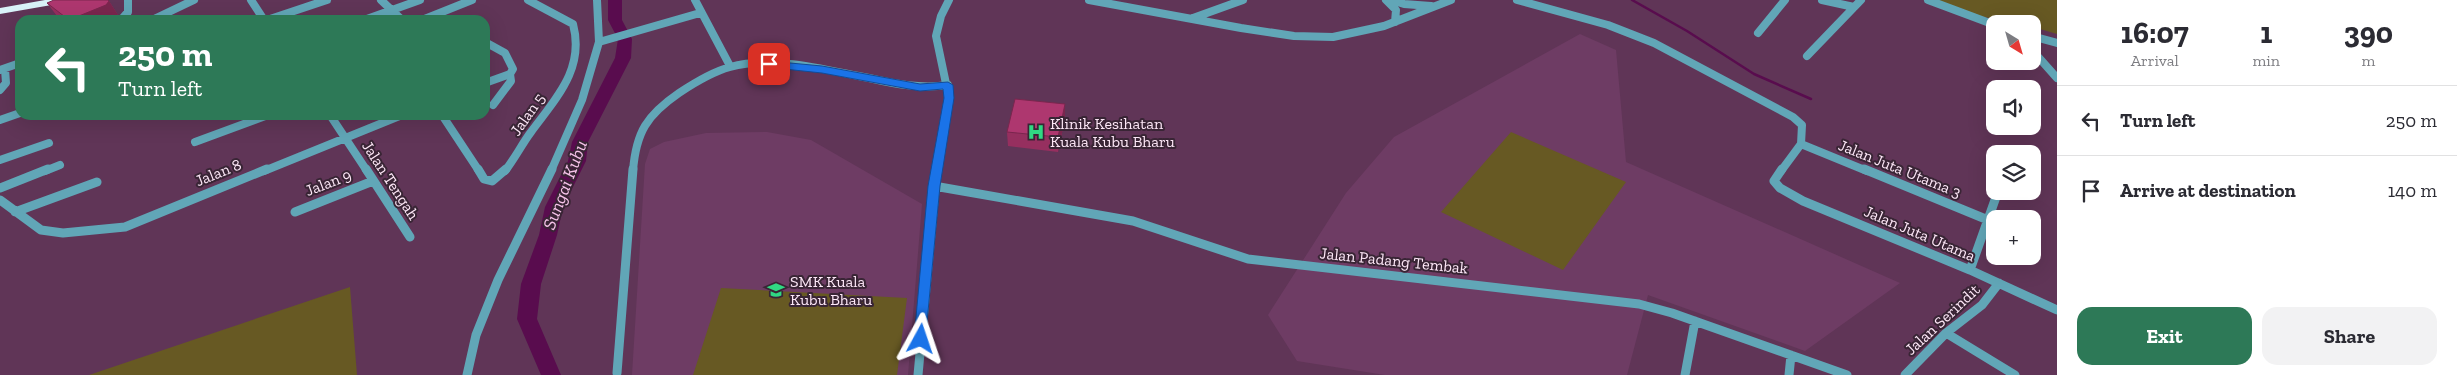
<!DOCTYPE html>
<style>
:root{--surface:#fff;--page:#f2f2f3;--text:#2b2b33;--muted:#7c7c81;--line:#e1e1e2;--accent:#2d7957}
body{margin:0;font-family:"Zilla Slab",serif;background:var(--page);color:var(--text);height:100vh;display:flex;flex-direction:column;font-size:19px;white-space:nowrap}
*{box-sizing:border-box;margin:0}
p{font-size:16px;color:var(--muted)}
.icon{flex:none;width:28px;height:28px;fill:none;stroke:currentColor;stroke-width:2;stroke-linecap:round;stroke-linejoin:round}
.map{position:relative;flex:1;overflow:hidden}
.sheet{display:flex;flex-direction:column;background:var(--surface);width:400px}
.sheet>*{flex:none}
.top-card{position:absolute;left:15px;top:15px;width:475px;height:105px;border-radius:15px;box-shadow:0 5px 20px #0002;background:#2d7957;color:#fff;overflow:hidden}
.needle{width:32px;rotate:143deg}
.fabs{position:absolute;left:1986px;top:15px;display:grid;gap:10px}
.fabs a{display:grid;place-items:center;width:55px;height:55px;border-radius:10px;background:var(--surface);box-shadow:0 5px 20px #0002;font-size:25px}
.pin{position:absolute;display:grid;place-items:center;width:42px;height:42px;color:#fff;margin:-21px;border-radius:10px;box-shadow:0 2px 8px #0006}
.me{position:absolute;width:55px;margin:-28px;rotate:5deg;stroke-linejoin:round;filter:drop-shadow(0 0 4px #0008)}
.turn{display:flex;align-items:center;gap:18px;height:105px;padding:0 20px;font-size:22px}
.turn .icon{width:65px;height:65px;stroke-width:2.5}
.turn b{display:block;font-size:35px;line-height:42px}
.eta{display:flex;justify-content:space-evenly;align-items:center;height:85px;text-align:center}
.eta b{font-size:30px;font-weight:700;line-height:35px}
.primary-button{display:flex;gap:10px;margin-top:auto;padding:10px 20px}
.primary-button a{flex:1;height:58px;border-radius:15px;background:var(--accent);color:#fff;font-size:20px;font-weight:700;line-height:58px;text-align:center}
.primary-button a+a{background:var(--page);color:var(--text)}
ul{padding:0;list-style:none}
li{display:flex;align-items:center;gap:15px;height:70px;padding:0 20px;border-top:1px solid var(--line)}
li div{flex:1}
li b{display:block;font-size:19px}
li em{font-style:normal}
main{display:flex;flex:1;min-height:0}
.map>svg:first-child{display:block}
.built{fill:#6e3c64}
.green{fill:#675923}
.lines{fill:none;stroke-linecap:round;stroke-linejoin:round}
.stream{stroke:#590c4e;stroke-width:2.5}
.river{fill:#590c4e;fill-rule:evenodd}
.minor-far1{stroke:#61a6b7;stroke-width:8}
.minor{stroke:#61a6b7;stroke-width:9}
.major{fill:#d9f2f9;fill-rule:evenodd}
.wall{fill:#962f5f}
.shaded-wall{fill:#7a264e}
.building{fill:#ae376f;stroke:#7a264e}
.route{fill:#1a73e8;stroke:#114b97}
.labels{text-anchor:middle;stroke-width:4;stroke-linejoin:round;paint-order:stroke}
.street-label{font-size:16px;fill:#fee8f8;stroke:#392535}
.poi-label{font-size:16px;fill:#fee8f8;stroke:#392535;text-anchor:start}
.water-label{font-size:18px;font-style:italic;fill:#f7c3ea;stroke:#392535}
</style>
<main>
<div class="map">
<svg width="2057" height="375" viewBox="0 0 2057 375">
<rect width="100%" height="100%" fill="#603557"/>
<path class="built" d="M1580,34l36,16 10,112 274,121 -95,68 -157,-56 -21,80h-242l-88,-14 -29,-46 78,-122 48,-56z
M767,132l44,8 111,64 -14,171h-276l13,-211 5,-15 14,-7 42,-9z"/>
<path class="green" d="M1935,0h122v34l-24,-7 -1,-3c-28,0 -71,-12 -97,-24z
M1511,132l115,50 -63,88 -122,-58z
M350,287l7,88h-268z
M721,288l186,10 -10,77h-204z"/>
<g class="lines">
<path class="stream" d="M1632,0l55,31 67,43 57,25"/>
<path class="river" d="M608,0h14v20l10,19 -1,19 -43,84 -2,19 -23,46 -6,28 -16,49 -4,35 24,56h-20l-24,-56 4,-35 18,-49 6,-28 23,-46 4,-19 43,-84 3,-19 -10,-19z"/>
<path class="minor-far1" d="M251,0l13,20
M381,0l21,20
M695,0l35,66
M1089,0l152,28 53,8 39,1 51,-11 67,-26
M1386,0l10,10 -1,12
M1391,0l13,4 27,2
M1517,0l91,25 46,18 139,74 9,8 -1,19 -20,27
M1822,0l32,7
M1928,0l67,25
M1193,18l50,-18
M121,20l7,-8v-12
M152,20l42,-20
M267,20l60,-20
M364,20l56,-20
M422,20l50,-20
M1758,33l27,-33
M2032,36l25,7
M485,42l20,11 8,16 -3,5 1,7 -18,24
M599,42l101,-29
M2032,50l25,28
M1807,56l54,-56
M0,70l20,-7
M485,83l25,-9
M0,90l6,-7 -1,-14
M330,115l37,56
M442,115l37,56
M0,120l20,-7
M195,142l73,-27
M1801,144l66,27
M0,160l49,-17
M45,171l15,-6
M264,171l138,-56
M505,171c10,-13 17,-27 26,-39 25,-34 54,-63 42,-108l-45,-24
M551,171l31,-71 17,-58 -2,-42
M633,171c3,-39 14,-56 46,-78 15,-10 33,-21 51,-26 43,-12 96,3 139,11 26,6 52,11 79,7
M937,171l12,-73 -13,-62 5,-20 8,-16"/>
<path class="minor" d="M366,169l44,68
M478,169l6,10 8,2 14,-12
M1782,169l-8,12 6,7 23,13 167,69 87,40
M1864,169l124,51
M934,186l199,35 115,38 391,45 33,9 175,62
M0,188l48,-19
M0,200l41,30 22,3 62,-6 142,-58
M15,212l82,-30
M295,212l78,-31
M1970,270l26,-73
M1946,333l69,42
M617,373l16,-204
M467,375l9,-40 22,-55 54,-111
M918,375l19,-206
M1685,375l10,-54
M1789,375l2,-20
M1905,375l41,-42 36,-28 17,-22"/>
<path class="major" d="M45,0h23l-5,3 -63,11v-6z"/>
</g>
<path class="wall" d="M109,1l9,14 -3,4 -3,1h-51l-4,-4 -10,-13z
M1065,118l-7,34 -50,-6 -1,-14z"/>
<path class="shaded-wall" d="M109,1l9,14 -3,4 -3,1h-42z
M1065,104v14l-7,34v-15z"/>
<path class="building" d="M54,0h54l1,1 -3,4 -37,15 -22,-17z
M1015,99l50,5 -7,33 -51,-5z"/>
<path class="route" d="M769,61l53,5 98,18 28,-2 5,3 1,13 -14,88 -15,157 -4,1 -7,-5 14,-153 16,-88 -1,-9 -23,2 -98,-18 -57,-6v-5z"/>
<defs>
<g id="hospital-bare" transform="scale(1.35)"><path d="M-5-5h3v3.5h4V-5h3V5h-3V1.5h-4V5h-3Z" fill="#30d883" stroke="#392535" stroke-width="2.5" paint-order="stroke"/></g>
<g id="school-bare" transform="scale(1.35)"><path d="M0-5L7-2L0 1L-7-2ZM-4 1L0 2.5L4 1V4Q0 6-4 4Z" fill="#30d883" stroke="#392535" stroke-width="2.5" paint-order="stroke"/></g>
</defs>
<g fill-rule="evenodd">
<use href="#hospital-bare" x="1036" y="132"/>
<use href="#school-bare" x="776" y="290"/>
</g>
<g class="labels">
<g class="street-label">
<text transform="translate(527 114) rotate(-55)" y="6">Jalan 5</text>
<text transform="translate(1900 168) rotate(22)" y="6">Jalan Juta Utama 3</text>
<text transform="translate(218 172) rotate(-22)" y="6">Jalan 8</text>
<text transform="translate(391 180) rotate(57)" y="6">Jalan Tengah</text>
<text transform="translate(328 182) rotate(-21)" y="6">Jalan 9</text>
<text transform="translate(1920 233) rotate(23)" y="6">Jalan Juta Utama</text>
<text transform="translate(1394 260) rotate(6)" y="6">Jalan Padang Tembak</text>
<text transform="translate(1942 319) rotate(-43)" y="6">Jalan Serindit</text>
</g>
<g class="poi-label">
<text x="1050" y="129">Klinik Kesihatan<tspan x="1050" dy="18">Kuala Kubu Bharu</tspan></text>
<text x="790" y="287">SMK Kuala<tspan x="790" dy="18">Kubu Bharu</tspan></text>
</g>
<g class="water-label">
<text transform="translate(565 185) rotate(-69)" y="6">Sungai Kubu</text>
</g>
</g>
</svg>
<div class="fabs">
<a><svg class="needle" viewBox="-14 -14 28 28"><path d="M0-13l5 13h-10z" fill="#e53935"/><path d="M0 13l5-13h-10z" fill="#7c7c81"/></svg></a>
<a><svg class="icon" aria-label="sound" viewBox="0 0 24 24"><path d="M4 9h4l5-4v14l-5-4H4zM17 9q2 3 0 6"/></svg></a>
<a><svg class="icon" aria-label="layers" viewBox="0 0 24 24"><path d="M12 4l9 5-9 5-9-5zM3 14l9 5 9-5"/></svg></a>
<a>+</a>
</div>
<div class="pin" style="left:769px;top:64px;background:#d93025"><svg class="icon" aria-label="arrive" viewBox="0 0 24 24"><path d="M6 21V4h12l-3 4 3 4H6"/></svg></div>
<svg class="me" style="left:921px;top:339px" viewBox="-20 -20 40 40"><path d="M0-17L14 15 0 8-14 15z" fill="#1a73e8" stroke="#fff" stroke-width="4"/></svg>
<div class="top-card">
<div class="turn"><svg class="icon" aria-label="left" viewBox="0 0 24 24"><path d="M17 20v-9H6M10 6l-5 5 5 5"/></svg><div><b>250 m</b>Turn left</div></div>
</div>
</div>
<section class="sheet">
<div class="eta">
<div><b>16:07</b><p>Arrival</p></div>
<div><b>1</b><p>min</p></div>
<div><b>390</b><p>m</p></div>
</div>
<ul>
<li><svg class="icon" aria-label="left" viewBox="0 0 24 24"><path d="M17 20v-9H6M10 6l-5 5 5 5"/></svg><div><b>Turn left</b></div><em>250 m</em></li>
<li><svg class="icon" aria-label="arrive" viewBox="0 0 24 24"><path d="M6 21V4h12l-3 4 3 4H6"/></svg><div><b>Arrive at destination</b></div><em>140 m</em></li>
</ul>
<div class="primary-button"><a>Exit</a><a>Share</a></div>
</section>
</main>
